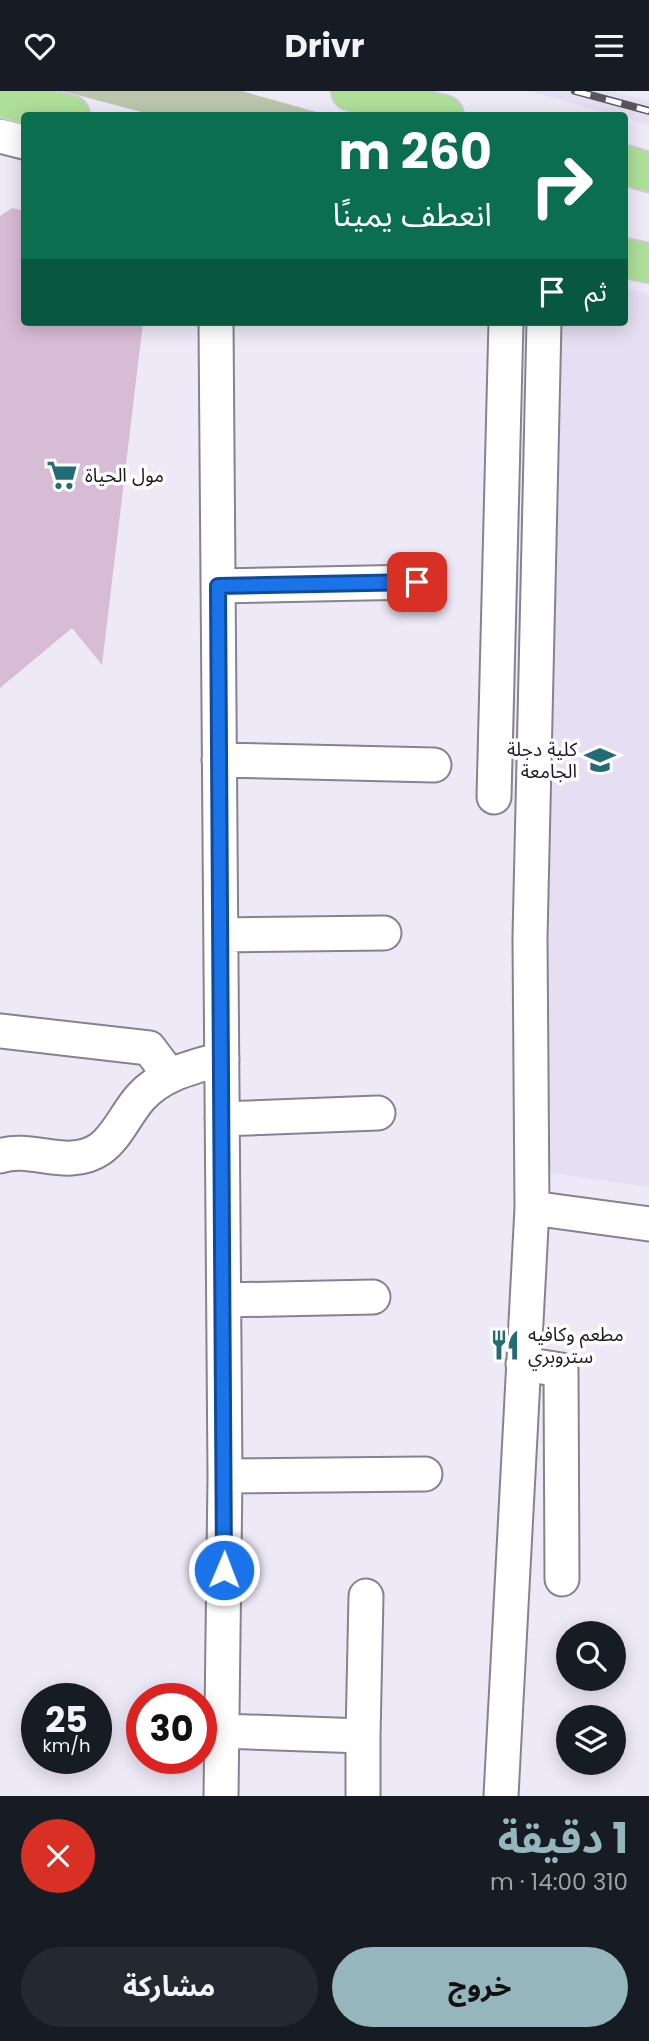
<!DOCTYPE html>
<html lang="ar">
<meta charset="utf-8">
<style>
:root{--surface:#171b24;--page:#242831;--text:#f1f3f6;--muted:#9ea1a6;--accent:#94b6bc}
body{margin:0;font-family:Poppins,"Noto Sans Arabic",sans-serif;background:var(--page);color:var(--text);direction:rtl;height:100vh;display:flex;flex-direction:column;font-size:26px;white-space:nowrap}
*{box-sizing:border-box;margin:0}
p{font-size:23px;color:var(--muted)}
.icon{flex:none;width:38px;height:38px;fill:none;stroke:currentColor;stroke-width:2;stroke-linecap:round;stroke-linejoin:round}
.map{position:relative;height:1705px;overflow:hidden;direction:ltr}
.details{display:flex;flex-direction:column;background:var(--surface);flex:1}
.details>*{flex:none}
.guide{position:absolute;left:21px;top:21px;width:607px;height:214px;border-radius:7px;box-shadow:0 4px 18px #0003;direction:rtl;background:#0b6e4f;color:#fff;overflow:hidden}
.tools{position:absolute;left:556px;top:1530px;display:grid;gap:14px}
.tools a{display:grid;place-items:center;width:70px;height:70px;border-radius:50%;background:var(--surface);box-shadow:0 4px 18px #0003;font-size:35px}
.speed{position:absolute;left:21px;top:1592px;display:flex;gap:14px;font-size:35px;font-weight:700;text-align:center}
.speed>*{display:grid;place-content:center;width:91px;height:91px;border-radius:50%;background:var(--surface);box-shadow:0 4px 18px #0003;line-height:1}
.speed small{font-size:18px;font-weight:400}
.speed .limit{border:10px solid #d22;background:#fff;color:#111}
.pin{position:absolute;display:grid;place-items:center;width:60px;height:60px;color:#fff;margin:-30px;border-radius:14px;box-shadow:0 4px 10px #0006}
.me{position:absolute;width:77px;margin:-38px;rotate:1deg;stroke-linejoin:round;filter:drop-shadow(0 0 5px #0008)}
.turn{display:flex;align-items:center;gap:24px;height:147px;padding:0 21px;font-size:32px}
.turn .icon{width:91px;height:91px;stroke-width:2.5}
.turn b{display:block;font-size:49px;line-height:60px}
.then{display:flex;align-items:center;height:66px;padding:0 21px;background:#0003;gap:14px;font-size:26px}
.round{display:grid;place-items:center;flex:none;width:74px;height:74px;border-radius:37px;background:var(--page)}
.head{display:flex;align-items:center;justify-content:space-between;height:119px;padding:0 21px}
h1{font-size:42px;font-weight:700;line-height:52px;color:var(--accent)}
.action{display:flex;gap:14px;margin-top:auto;padding:14px 21px}
.action a{flex:1;height:80px;border-radius:42px;background:var(--accent);color:#111;font-size:28px;font-weight:700;line-height:80px;text-align:center}
.action a+a{background:var(--page);color:var(--text)}
header{display:flex;justify-content:space-between;align-items:center;height:91px;padding:0 21px;background:var(--surface);font-size:32px;font-weight:700}
.map>svg:first-child{display:block}
.built{fill:#e6def3}
.green{fill:#bcc6ac}
.building{fill:#d8bcd5}
.lines{fill:none;stroke-linecap:round;stroke-linejoin:round}
.minor-casing{stroke:#87828f;stroke-width:37}
.major-casing{stroke:#cdccce;stroke-width:42}
.minor{stroke:#fff;stroke-width:33}
.major{stroke:#aedf99;stroke-width:38}
.rail-casing{stroke:#58555d;stroke-width:8}
.rail{stroke:#fff;stroke-width:5;stroke-dasharray:16;stroke-linecap:butt}
.route-casing{stroke:#114b97;stroke-width:18}
.route{stroke:#1a73e8;stroke-width:12}
.labels{text-anchor:middle;stroke-width:7;stroke-linejoin:round;paint-order:stroke}
.poi-label{font-size:19px;fill:#1b191e;stroke:#fff;text-anchor:start}
</style>
<header><svg class="icon" aria-label="menu" viewBox="0 0 24 24"><path d="M4 6h16M4 12h16M4 18h16"/></svg>Drivr<svg class="icon" aria-label="heart" viewBox="0 0 24 24"><path d="M12 20l-8-8c-3-5 5-10 8-4 3-6 11-1 8 4z"/></svg></header>
<div class="map">
<svg width="649" height="1705" viewBox="0 0 649 1705">
<rect width="100%" height="100%" fill="#eee9f7"/>
<path class="built" d="M528,0h82l39,10v24l-24,-7v-3h-11z
M625,197l24,6v893l-104,-15 12,-850h68z"/>
<path class="green" d="M62,0h180l85,24h-174z"/>
<path class="building" d="M12,117l12,3v111h119l-41,343 -30,-37 -72,60v-472z"/>
<g class="lines">
<g class="minor-casing">
<path id="minor" d="M0,45l24,6
M216,231l9,1154 -4,320
M218,495l199,-4
M219,669l215,5
M494,706l12,-475
M221,844l163,-2
M0,940l149,17 21,28
M222,1028l156,-6
M0,1065c31,-11 68,15 100,-7 17,-12 26,-35 40,-51 21,-24 52,-31 82,-39
M532,1117l117,16
M224,1209l149,-3
M523,1273l38,6 1,209
M225,1385l200,-2
M222,1640l141,5v60
M363,1645l3,-140
M501,1705l31,-588 -2,-270 14,-616"/>
</g>
<g class="major-casing">
<path id="major" d="M351,0l93,24
M0,6l70,18
M625,74l24,7
M625,167l24,5"/>
</g>
<use href="#minor" class="minor"/>
<use href="#major" class="major"/>
<g class="rail-casing">
<path id="rail" d="M575,0l74,20"/>
</g>
<use href="#rail" class="rail"/>
</g>
<g class="lines">
<g class="route-casing">
<path id="route" d="M224,1479l-6,-984 199,-4"/>
</g>
<use href="#route" class="route"/>
</g>
<defs>
<g id="supermarket-bare" transform="scale(2.415)"><path d="M-6-5.5h2.5l.6 2H6L4.5 2H-2.5L-4.4-4H-6ZM-1.5 3.2a1.3 1.3 0 1 0 .1 0ZM3 3.2a1.3 1.3 0 1 0 .1 0Z" fill="#226c75" stroke="#fff" stroke-width="2.5" paint-order="stroke"/></g>
<g id="school-bare" transform="scale(2.415)"><path d="M0-5L7-2L0 1L-7-2ZM-4 1L0 2.5L4 1V4Q0 6-4 4Z" fill="#226c75" stroke="#fff" stroke-width="2.5" paint-order="stroke"/></g>
<g id="restaurant-bare" transform="scale(2.415)"><path d="M-5-6h1v4h1v-4h1v4h1v-4h1v5L-1.5 .5V6h-2V.5L-5-1ZM5-6V6H3V1.5H1.5Q1.5-4 5-6Z" fill="#226c75" stroke="#fff" stroke-width="2.5" paint-order="stroke"/></g>
</defs>
<g fill-rule="evenodd">
<use href="#supermarket-bare" x="62" y="384"/>
<use href="#school-bare" x="600" y="669"/>
<use href="#restaurant-bare" x="505" y="1254"/>
</g>
<g class="labels">
<g class="poi-label">
<text x="85" y="391">مول الحياة</text>
<text x="577" y="665" text-anchor="end">كلية دجلة<tspan x="577" dy="22">الجامعة</tspan></text>
<text x="528" y="1250">مطعم وكافيه<tspan x="528" dy="22">ستروبري</tspan></text>
</g>
</g>
</svg>
<div class="tools">
<a><svg class="icon" aria-label="search" viewBox="0 0 24 24"><circle cx="10" cy="10" r="6"/><path d="M15 15l6 6"/></svg></a>
<a><svg class="icon" aria-label="layers" viewBox="0 0 24 24"><path d="M12 4l9 5-9 5-9-5zM3 14l9 5 9-5"/></svg></a>
</div>
<div class="speed"><div>25<small>km/h</small></div><div class="limit">30</div></div>
<div class="pin" style="left:417px;top:491px;background:#d93025"><svg class="icon" aria-label="arrive" viewBox="0 0 24 24"><path d="M6 21V4h12l-3 4 3 4H6"/></svg></div>
<svg class="me" style="left:224px;top:1479px" viewBox="-20 -20 40 40"><circle r="17" fill="#1a73e8" stroke="#fff" stroke-width="3"/><path d="M0-11L8 9 0 5-8 9z" fill="#fff"/></svg>
<div class="guide">
<div class="turn"><svg class="icon" aria-label="right" viewBox="0 0 24 24"><path d="M7 20v-9h11M14 6l5 5-5 5"/></svg><div><b>260 m</b>انعطف يمينًا</div></div>
<div class="then">ثم<svg class="icon" aria-label="arrive" viewBox="0 0 24 24"><path d="M6 21V4h12l-3 4 3 4H6"/></svg></div>
</div>
</div>
<section class="details">
<div class="head"><div><h1>1 دقيقة</h1><p>310 m · 14:00</p></div><a class="round" style="background:#d93025;color:#fff"><svg class="icon" aria-label="close" viewBox="0 0 24 24"><path d="M6 6l12 12M18 6L6 18"/></svg></a></div>
<div class="action"><a>خروج</a><a>مشاركة</a></div>
</section>
